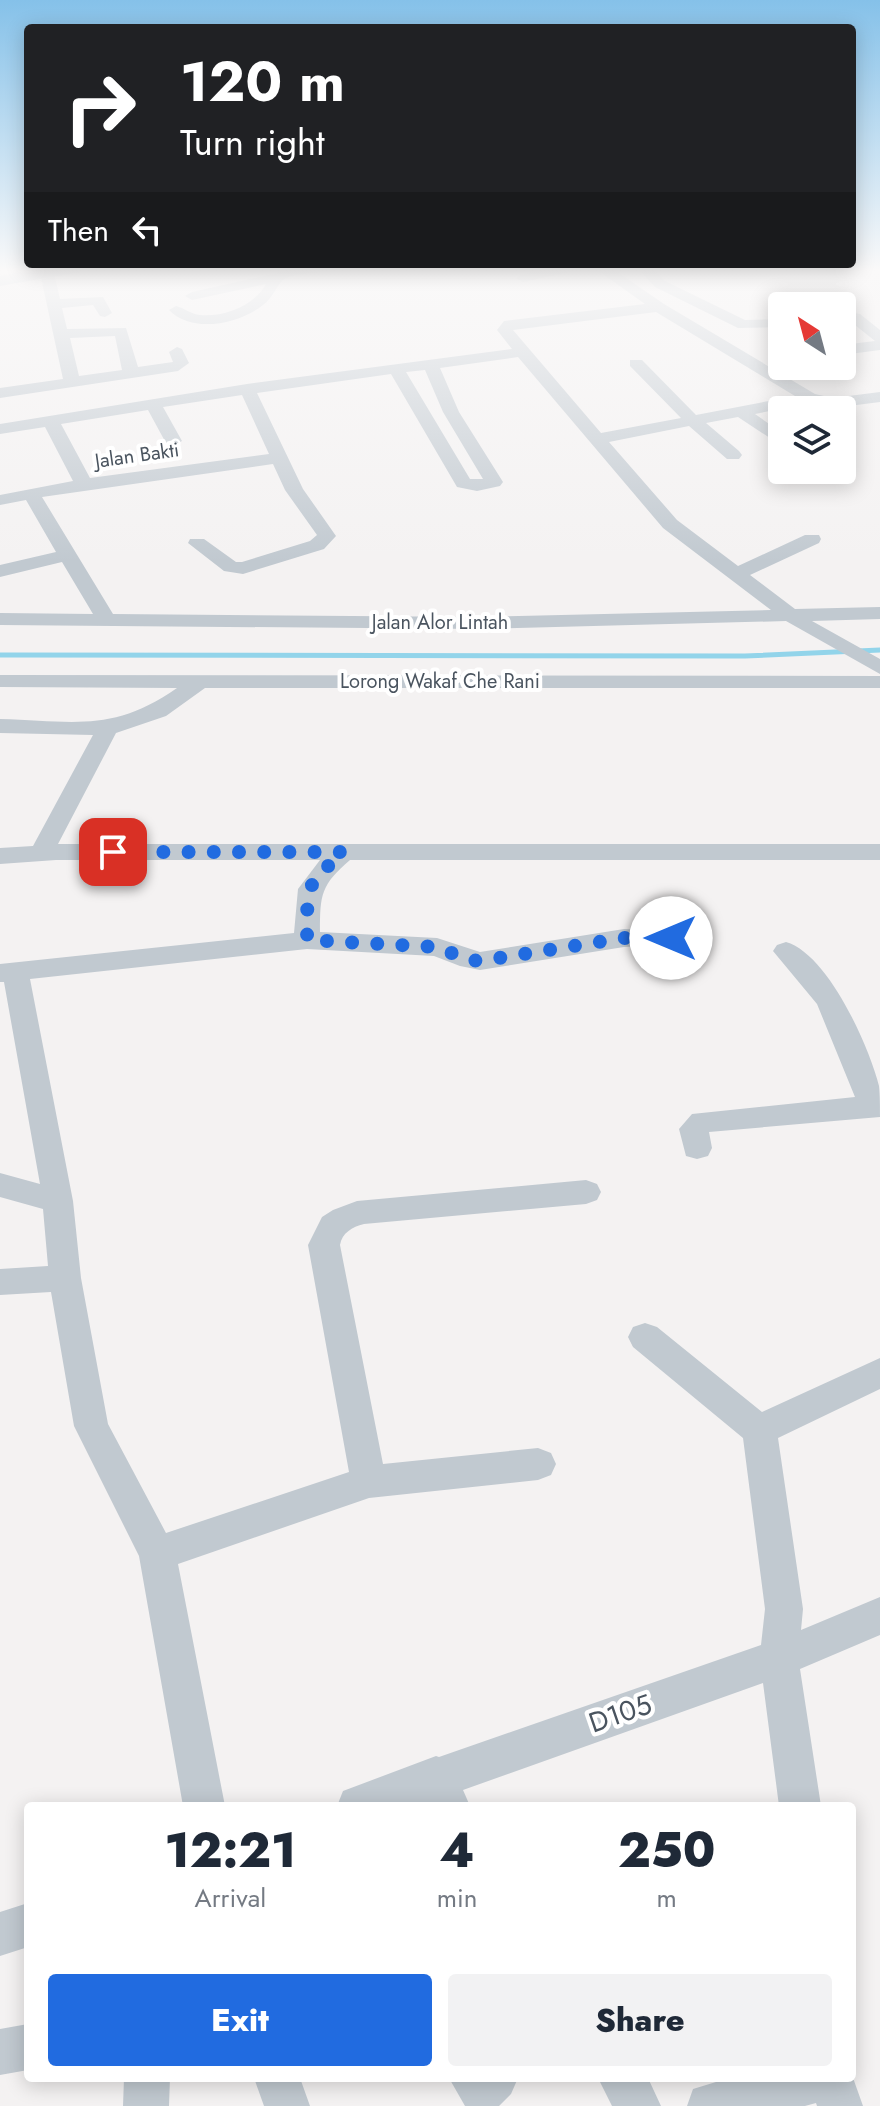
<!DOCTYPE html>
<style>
:root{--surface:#fff;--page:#f2f2f3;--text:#1f2937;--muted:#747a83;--accent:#216be0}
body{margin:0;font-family:Jost,sans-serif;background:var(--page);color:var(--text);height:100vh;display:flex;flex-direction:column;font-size:30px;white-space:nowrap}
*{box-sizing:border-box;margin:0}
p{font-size:26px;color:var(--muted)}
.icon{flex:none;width:44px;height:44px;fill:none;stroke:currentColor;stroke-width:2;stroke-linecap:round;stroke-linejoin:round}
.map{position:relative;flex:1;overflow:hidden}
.sheet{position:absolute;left:24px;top:1802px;width:832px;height:280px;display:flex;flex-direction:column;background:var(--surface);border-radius:8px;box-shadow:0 4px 20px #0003}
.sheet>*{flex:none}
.hud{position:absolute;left:24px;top:24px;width:832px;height:244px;border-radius:8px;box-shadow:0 4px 20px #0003;background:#202124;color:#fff;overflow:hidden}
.needle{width:52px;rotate:324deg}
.controls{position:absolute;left:768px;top:292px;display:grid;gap:16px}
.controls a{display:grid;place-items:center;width:88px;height:88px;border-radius:8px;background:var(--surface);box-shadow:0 4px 20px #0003;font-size:40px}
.pin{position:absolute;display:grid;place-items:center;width:68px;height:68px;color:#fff;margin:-34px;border-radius:16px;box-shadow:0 4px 12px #0006}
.me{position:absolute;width:88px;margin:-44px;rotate:270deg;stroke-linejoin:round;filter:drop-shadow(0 0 6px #0008)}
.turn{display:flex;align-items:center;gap:28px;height:168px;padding:0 24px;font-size:36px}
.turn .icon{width:104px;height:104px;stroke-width:2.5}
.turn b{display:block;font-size:56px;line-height:68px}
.then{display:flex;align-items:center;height:76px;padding:0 24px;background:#0003;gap:16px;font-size:30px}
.eta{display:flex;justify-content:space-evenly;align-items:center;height:136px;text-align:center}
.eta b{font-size:48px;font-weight:800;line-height:56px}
.cta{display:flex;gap:16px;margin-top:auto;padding:16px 24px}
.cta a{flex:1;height:92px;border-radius:8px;background:var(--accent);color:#fff;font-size:32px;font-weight:800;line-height:92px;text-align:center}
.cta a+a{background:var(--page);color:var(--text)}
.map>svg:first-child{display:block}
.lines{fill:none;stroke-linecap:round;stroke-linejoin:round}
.stream{stroke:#92d4ea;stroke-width:5}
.minor{fill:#c1c9d0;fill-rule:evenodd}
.major{fill:#b3c0cf;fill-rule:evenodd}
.route{stroke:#216be0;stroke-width:14;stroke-dasharray:0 25.2}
.labels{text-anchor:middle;stroke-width:8;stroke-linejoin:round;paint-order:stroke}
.far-street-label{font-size:20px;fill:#4a545f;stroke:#fff}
.near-street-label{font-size:28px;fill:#4a545f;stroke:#fff}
</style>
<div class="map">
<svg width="880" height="2106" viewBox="0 0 880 2106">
<rect width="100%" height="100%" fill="#f4f2f2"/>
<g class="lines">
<path class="stream" d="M0,655l745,1 135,-6"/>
<path class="minor" d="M9,267h16l9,9 -7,4z
M304,267h28c-13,9 -37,4 -49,13 -6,5 -11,19 -20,25 -24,19 -71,29 -94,5l7,-4c8,2 15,8 24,9 24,2 54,-9 66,-31l-74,16 -7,-4 7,-4z
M559,267h34l-70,15 -7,-4 7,-4z
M593,267h17l54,37 151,90 18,4 47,-6v10l-47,6 -23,-5 -55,11 27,19v13l-44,-29 -32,6 33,28 3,4 -3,4h-12l-38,-33 -80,16 68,78 61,46 67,-31h14l2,4 -2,4 -69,32 45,34 85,-2v12l-68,2 68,38v15l-94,-53 -305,8 -481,-4v-12l93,1 -31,-52 -62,15v-12l56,-13 -30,-52 -26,5v-10l73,-14 -28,-54 -45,7v-10l247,-40 265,-35 -15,-19 7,-9 141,-17zM656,312l139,84 -99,19 -54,-55h-12v6l51,52 -80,15 -88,-103zM518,357l145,171 108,82 -290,7 -368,-3 -71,-117 231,-33 12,26 32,45 -7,6 -68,21h-6l-32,-23h-14l-2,4 36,28 19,3 81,-25 12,-13 -33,-47 -46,-96 134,-19 66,113 20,4 23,-5 3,-4 -44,-70 -19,-44zM425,370l18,42 40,67h-13l-64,-107zM242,395l27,59 -179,24 -29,-54 87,-14 19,35 6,1 9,-5 -19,-34z
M642,267h14v5l9,9 80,39 37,-1v8l-44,1 -83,-41 -13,-14z
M47,269l7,4 6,26 43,-2 9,16 -7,4 -5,-1 -7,-11 -31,3 5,21 59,-1 12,39 35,-5 -4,-10 8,-5 5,2 7,14 -11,8 -178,27v-10l63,-9 -23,-106zM115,336l7,34 -43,6 -9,-38z
M842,311l18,3 20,16v20l-38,5v-10l33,-4 -25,-20 -8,-2z
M0,675l880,1v12h-675l-39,28 -50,17 -58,111h822v16h-530c-29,25 -30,34 -30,72l117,6 43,14 144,-23 56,3 4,6 -4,6 -56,3 -144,23 -20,-4 -26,-10 -127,-7 -277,30 43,222 8,77 27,146 58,109 183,-61 -41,-227 14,-28 11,-7 24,-9 229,-21 11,4 4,8 -4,8 -11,4 -222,20c-12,3 -22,9 -24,21l43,219 155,-16 13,5 5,11 -5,11 -13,5 -169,18 -191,66 47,242h-42l-44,-250 -65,-130 -23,-134 -51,3v-26l48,-3 -5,-57 -43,-12v-24l40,11 -36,-202h-4v-18l294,-31 4,-44 22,-29h-264l-56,4v-16l33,-2 60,-111 -93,-2v-14c73,2 113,14 177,-31l-177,-1z
M786,942c42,12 83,104 93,144 1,9 1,21 1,31l-171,15 3,16 -4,8 -11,3 -11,-3 -7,-27 13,-15 163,-17 -38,-93 -44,-53 4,-6z
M645,1323l12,4 105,85 118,-54v31l-102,49 25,171 -2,21 79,-33v38l-80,34 21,137h-42l-16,-123 -300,107 7,16h-42l-1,-4 -11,4h-79l6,-15 93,-35 3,1 322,-112 4,-36 -22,-171 -110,-91 -5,-10 5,-10z
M28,1903v44l-28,9v-44z
M28,2024v46l-28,5v-46z
M852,2075l11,31h-46l-1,-3 -11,3h-118l6,-17 36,-11h123z
M124,2078h46l-1,28h-46z
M254,2078h46l10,28h-46z
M449,2078h69l-7,16 -12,12h-34z
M598,2078h50l13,28h-49z"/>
<path class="major" d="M46,267h43l-9,5 -80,14v-10z"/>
</g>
<linearGradient id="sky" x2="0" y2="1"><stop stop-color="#85c1e9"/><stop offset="0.48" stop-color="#faf9f9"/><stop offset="1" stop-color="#faf9f9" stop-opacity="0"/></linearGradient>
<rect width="880" height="562" fill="url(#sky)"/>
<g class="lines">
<path class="route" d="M113,852h231c-42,36 -36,34 -37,88l130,7 32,13 11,1 144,-23h47"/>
</g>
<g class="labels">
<g class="far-street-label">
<text transform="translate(137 455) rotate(-8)" y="7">Jalan Bakti</text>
<text x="440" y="629">Jalan Alor Lintah</text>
<text x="440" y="688">Lorong Wakaf Che Rani</text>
</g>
<g class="near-street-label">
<text transform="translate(620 1713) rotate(-19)" y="10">D105</text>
</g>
</g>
</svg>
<div class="controls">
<a><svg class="needle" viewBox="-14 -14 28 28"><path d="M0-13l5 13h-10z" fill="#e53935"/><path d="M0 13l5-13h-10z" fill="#747a83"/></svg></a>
<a><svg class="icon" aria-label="layers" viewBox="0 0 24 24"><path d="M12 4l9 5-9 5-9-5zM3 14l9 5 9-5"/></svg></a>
</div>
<div class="pin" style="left:113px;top:852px;background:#d93025"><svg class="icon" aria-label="arrive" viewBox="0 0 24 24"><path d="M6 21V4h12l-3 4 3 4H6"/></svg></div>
<svg class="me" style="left:671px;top:938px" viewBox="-20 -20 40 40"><circle r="19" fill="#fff"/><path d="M0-13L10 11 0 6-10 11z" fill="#216be0"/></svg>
<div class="hud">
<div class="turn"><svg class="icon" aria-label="right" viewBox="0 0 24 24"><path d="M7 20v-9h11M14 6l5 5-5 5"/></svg><div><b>120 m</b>Turn right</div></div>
<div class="then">Then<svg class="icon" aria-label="left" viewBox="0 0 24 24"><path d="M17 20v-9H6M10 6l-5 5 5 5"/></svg></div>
</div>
<section class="sheet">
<div class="eta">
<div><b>12:21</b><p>Arrival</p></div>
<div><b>4</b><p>min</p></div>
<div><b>250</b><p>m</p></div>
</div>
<div class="cta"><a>Exit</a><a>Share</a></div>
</section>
</div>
